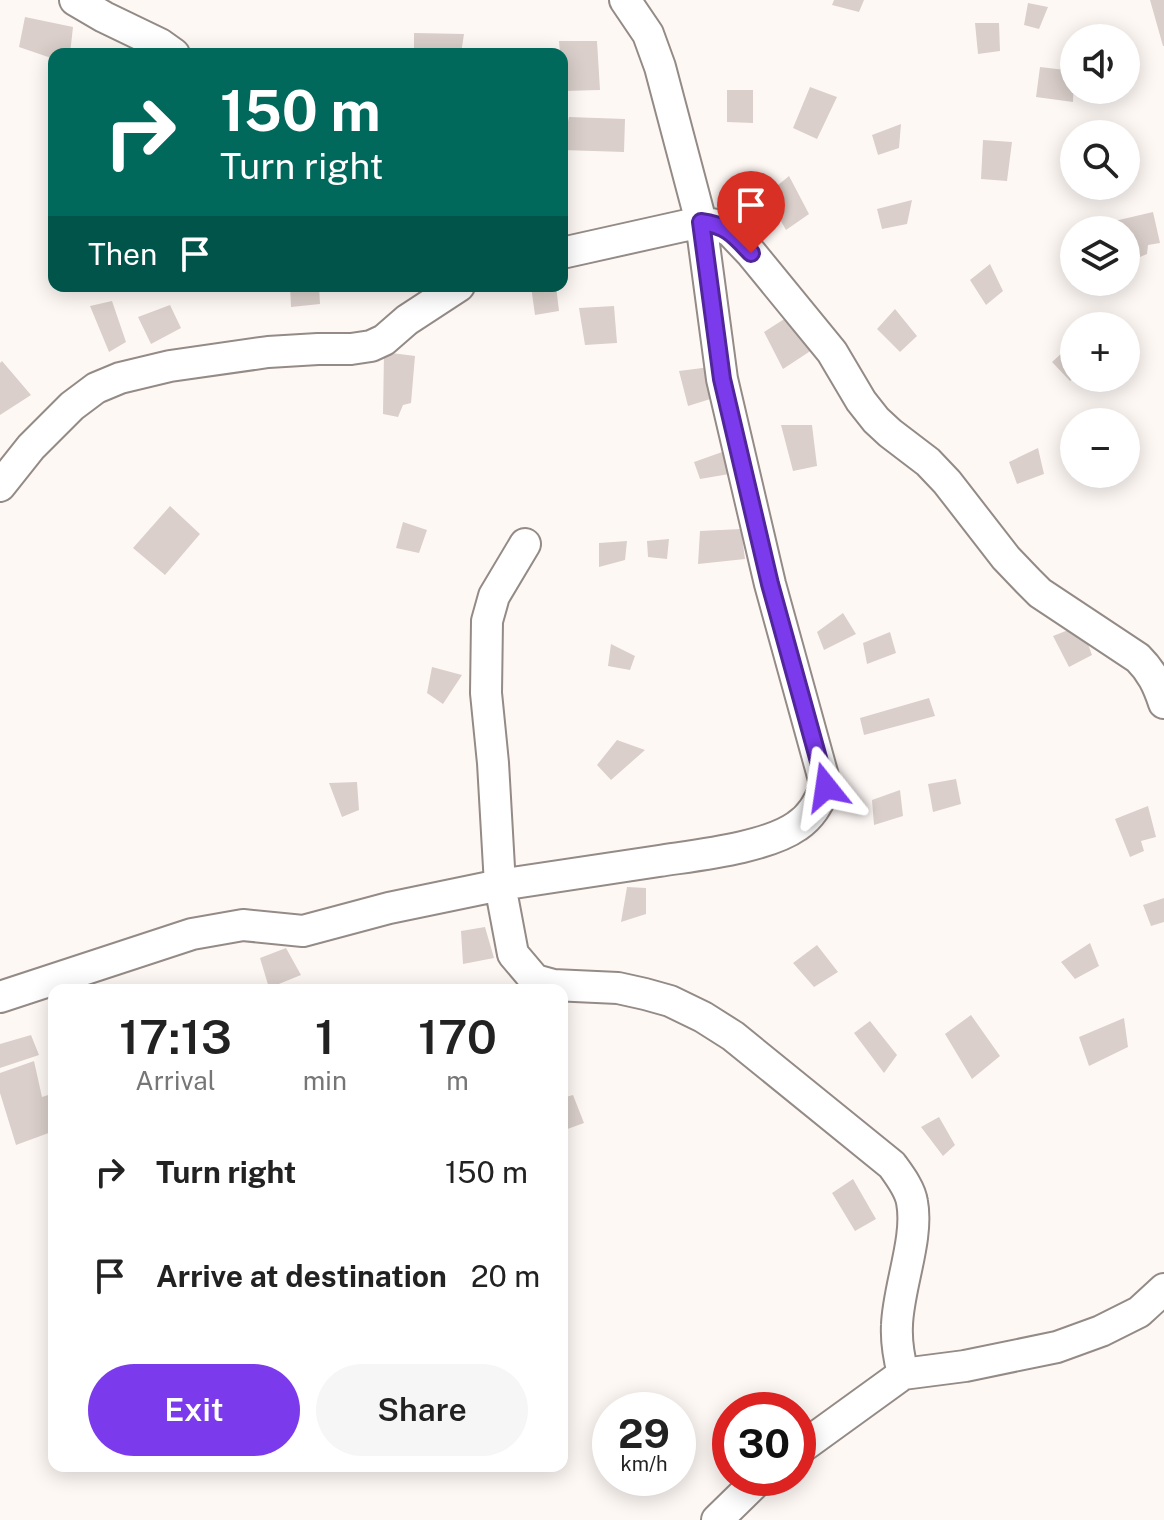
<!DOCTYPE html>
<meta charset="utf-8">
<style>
:root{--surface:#fff;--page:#f6f6f6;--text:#222;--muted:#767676;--accent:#7c3aed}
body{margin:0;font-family:"Public Sans",sans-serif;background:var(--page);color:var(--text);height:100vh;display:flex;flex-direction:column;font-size:30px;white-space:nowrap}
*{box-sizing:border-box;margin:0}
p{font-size:26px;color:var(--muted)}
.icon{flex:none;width:44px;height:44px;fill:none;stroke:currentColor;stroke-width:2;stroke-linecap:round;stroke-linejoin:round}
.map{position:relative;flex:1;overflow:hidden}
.side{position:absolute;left:48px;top:984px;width:520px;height:488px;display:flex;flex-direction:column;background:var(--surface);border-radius:16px;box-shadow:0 4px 20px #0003}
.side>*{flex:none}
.hud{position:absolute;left:48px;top:48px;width:520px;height:244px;border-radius:16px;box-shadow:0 4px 20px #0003;background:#00695c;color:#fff;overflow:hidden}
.controls{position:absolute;left:1060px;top:24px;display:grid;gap:16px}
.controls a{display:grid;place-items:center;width:80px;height:80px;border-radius:50%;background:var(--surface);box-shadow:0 4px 20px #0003;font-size:40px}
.speed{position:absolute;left:592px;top:1392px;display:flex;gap:16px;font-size:40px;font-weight:700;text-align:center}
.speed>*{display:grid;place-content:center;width:104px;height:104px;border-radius:50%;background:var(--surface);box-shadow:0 4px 20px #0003;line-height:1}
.speed small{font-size:20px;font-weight:400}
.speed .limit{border:12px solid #d22;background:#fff;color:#111}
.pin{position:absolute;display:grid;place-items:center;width:68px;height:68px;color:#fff;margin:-82px -34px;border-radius:50% 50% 50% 0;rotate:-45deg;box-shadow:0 0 8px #0007}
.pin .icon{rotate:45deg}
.me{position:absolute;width:88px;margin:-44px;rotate:345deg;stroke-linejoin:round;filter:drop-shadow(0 0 6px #0008)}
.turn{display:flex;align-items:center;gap:28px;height:168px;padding:0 40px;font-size:36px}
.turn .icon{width:104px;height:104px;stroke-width:2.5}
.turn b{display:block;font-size:56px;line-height:68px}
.then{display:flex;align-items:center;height:76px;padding:0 40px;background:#0003;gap:16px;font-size:30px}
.eta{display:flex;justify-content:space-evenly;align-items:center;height:136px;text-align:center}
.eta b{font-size:48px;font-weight:600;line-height:56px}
.action{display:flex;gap:16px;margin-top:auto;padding:16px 40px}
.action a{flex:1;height:92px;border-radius:48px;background:var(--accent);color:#fff;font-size:32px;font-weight:600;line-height:92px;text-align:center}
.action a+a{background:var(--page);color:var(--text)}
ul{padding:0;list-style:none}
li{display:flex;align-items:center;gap:24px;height:104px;padding:0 40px}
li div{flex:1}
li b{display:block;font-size:30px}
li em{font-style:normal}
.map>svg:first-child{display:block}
.building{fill:#dacfca}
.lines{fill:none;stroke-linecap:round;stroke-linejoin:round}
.minor-casing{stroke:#948a86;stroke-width:34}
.minor{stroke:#fff;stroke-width:30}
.route-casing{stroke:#51269a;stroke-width:20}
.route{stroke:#7c3aed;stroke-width:14}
</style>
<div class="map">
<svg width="1164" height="1520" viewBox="0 0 1164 1520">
<rect width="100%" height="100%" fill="#fef8f5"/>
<path class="building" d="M834,0h30l-5,12 -27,-7z
M1150,0h14v46h-1z
M1028,3l20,4 -9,22 -15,-4z
M25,17l48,10 -3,27h-16v5l-35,-12z
M975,23h24l1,28 -22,3z
M414,33l50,1 -3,20h-47z
M559,41h38l3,49 -36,1 -2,-37h-2z
M1040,67l34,4 -1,31 -37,-5z
M810,87l27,10 -20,42 -24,-11z
M727,90h26v33l-26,-1z
M569,117l56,2 -1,33 -62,-2z
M901,124l-2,24 -21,7 -6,-20z
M983,140l29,2 -5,39 -26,-2z
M789,176l20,38 -23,16 -20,-35z
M912,200l-5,24 -25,5 -5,-20z
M1153,212l7,31 -12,2 -1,9 -14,6 -7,-8v-22h-17l-3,-7z
M990,264l13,27 -17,14 -16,-25z
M290,286h29l1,18 -29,3z
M531,286h25l3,25 -24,4z
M112,301l14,41 -17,10 -19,-46z
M170,305l11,23 -30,16 -13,-27z
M614,306l3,37 -32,2 -6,-37z
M895,309l22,27 -17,16 -23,-23z
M792,314l20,36 -29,19 -19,-37z
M1074,342v36l-4,3 -18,-19z
M384,352l31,4 -4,47 -8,2 -5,12 -15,-3z
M2,361l29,34 -31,20v-52z
M710,367l10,29 -32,10 -9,-35z
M781,425h31l5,41 -24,5z
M1038,448l6,26 -27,10 -8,-22z
M725,451l10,22 -35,6 -6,-17z
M170,506l30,28 -35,41 -32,-27z
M403,522l24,8 -8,23 -23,-5z
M741,529l4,30 -47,5 2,-33z
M669,539l-2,20 -19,-2 -1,-16z
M627,541l-2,19 -26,7v-24z
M843,613l13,21 -32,16 -7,-18z
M1081,625l11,30 -23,12 -16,-31z
M890,632l6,21 -29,11 -4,-21z
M611,644l24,12 -5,14 -22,-4z
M432,667l30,8 -19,29 -16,-11z
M929,698l6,18 -71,19 -4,-17z
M617,740l28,10 -34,30 -14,-15z
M956,779l5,25 -28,8 -5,-28z
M357,782l2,28 -17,7 -13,-34z
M900,790l3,26 -29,9 -2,-25z
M1148,806l8,31 -15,4 3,10 -14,6 -15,-38z
M627,887l19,1v26l-25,8z
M1164,898v24l-13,4 -8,-21z
M485,927l9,31 -31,6 -2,-33z
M1090,943l9,23 -24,13 -14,-17z
M817,945l21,27 -24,15 -21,-24z
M286,948l15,27 -32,13 -9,-30z
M971,1015l29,41 -28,23 -27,-45z
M1124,1018l4,29 -39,19 -10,-29z
M870,1021l27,34 -13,18 -30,-40z
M31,1035l8,20 -39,13v-24z
M34,1061l8,36 12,-4v38l-38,14 -16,-52v-20z
M573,1095l11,28 -22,8v-33z
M939,1117l16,28 -12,11 -22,-29z
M853,1179l23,40 -21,12 -23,-38z"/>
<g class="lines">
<g class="minor-casing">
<path id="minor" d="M75,0l29,17 56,27 14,10
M562,253l139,-31 20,4 10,6 20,21 81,99 29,49 15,19 14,13 38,29 19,20 59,76 22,23 12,12 98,65c14,14 20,27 26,45
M0,486l31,-39 41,-41 24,-18 24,-10 50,-12 98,-14 50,-3h33l20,-3 13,-6 23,-20 52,-34
M525,544l-31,52 -7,25 -1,72 7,70 7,122c53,-8 106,-16 159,-24 38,-6 107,-13 138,-35 15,-10 21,-23 29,-39l-56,-203 -48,-205 -21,-157 -41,-155 -12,-33 -23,-34
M0,997l192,-63 51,-9 60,6 86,-23 111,-23 13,69 22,26 18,5 65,3 27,6 25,7 33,16 30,19 159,129c8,11 18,24 20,37 7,36 -14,86 -15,123 -1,17 2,33 6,49
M798,1450l105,-76 62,-8 92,-19 44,-16 38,-19 25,-23
M717,1520l43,-42"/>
</g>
<use href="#minor" class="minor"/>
</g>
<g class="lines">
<g class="route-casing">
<path id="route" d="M751,253c-16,-17 -24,-28 -50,-31l21,157 48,205 56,203"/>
</g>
<use href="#route" class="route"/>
</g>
</svg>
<div class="controls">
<a><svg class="icon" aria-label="sound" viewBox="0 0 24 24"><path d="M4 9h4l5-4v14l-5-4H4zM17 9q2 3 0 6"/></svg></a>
<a><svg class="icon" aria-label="search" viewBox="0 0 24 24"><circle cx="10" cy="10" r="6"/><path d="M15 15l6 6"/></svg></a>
<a><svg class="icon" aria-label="layers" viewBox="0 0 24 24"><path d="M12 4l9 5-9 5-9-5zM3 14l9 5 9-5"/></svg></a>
<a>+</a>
<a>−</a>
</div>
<div class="speed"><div>29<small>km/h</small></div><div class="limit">30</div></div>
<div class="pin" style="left:751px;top:253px;background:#d93025"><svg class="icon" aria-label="arrive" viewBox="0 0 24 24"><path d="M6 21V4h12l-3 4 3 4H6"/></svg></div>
<svg class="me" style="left:826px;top:787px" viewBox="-20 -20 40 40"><path d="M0-17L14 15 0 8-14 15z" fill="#7c3aed" stroke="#fff" stroke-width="4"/></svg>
<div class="hud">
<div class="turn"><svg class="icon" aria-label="right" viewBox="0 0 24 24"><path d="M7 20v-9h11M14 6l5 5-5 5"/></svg><div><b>150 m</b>Turn right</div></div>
<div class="then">Then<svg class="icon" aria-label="arrive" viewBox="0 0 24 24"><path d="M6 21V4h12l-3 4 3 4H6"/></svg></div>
</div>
<section class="side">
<div class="eta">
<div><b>17:13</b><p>Arrival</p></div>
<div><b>1</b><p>min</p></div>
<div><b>170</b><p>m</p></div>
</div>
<ul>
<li><svg class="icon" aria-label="right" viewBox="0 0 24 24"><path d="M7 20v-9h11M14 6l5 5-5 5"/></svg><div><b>Turn right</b></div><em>150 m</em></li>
<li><svg class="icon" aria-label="arrive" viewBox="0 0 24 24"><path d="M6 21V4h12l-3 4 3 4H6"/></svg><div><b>Arrive at destination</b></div><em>20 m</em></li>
</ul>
<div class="action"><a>Exit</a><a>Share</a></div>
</section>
</div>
